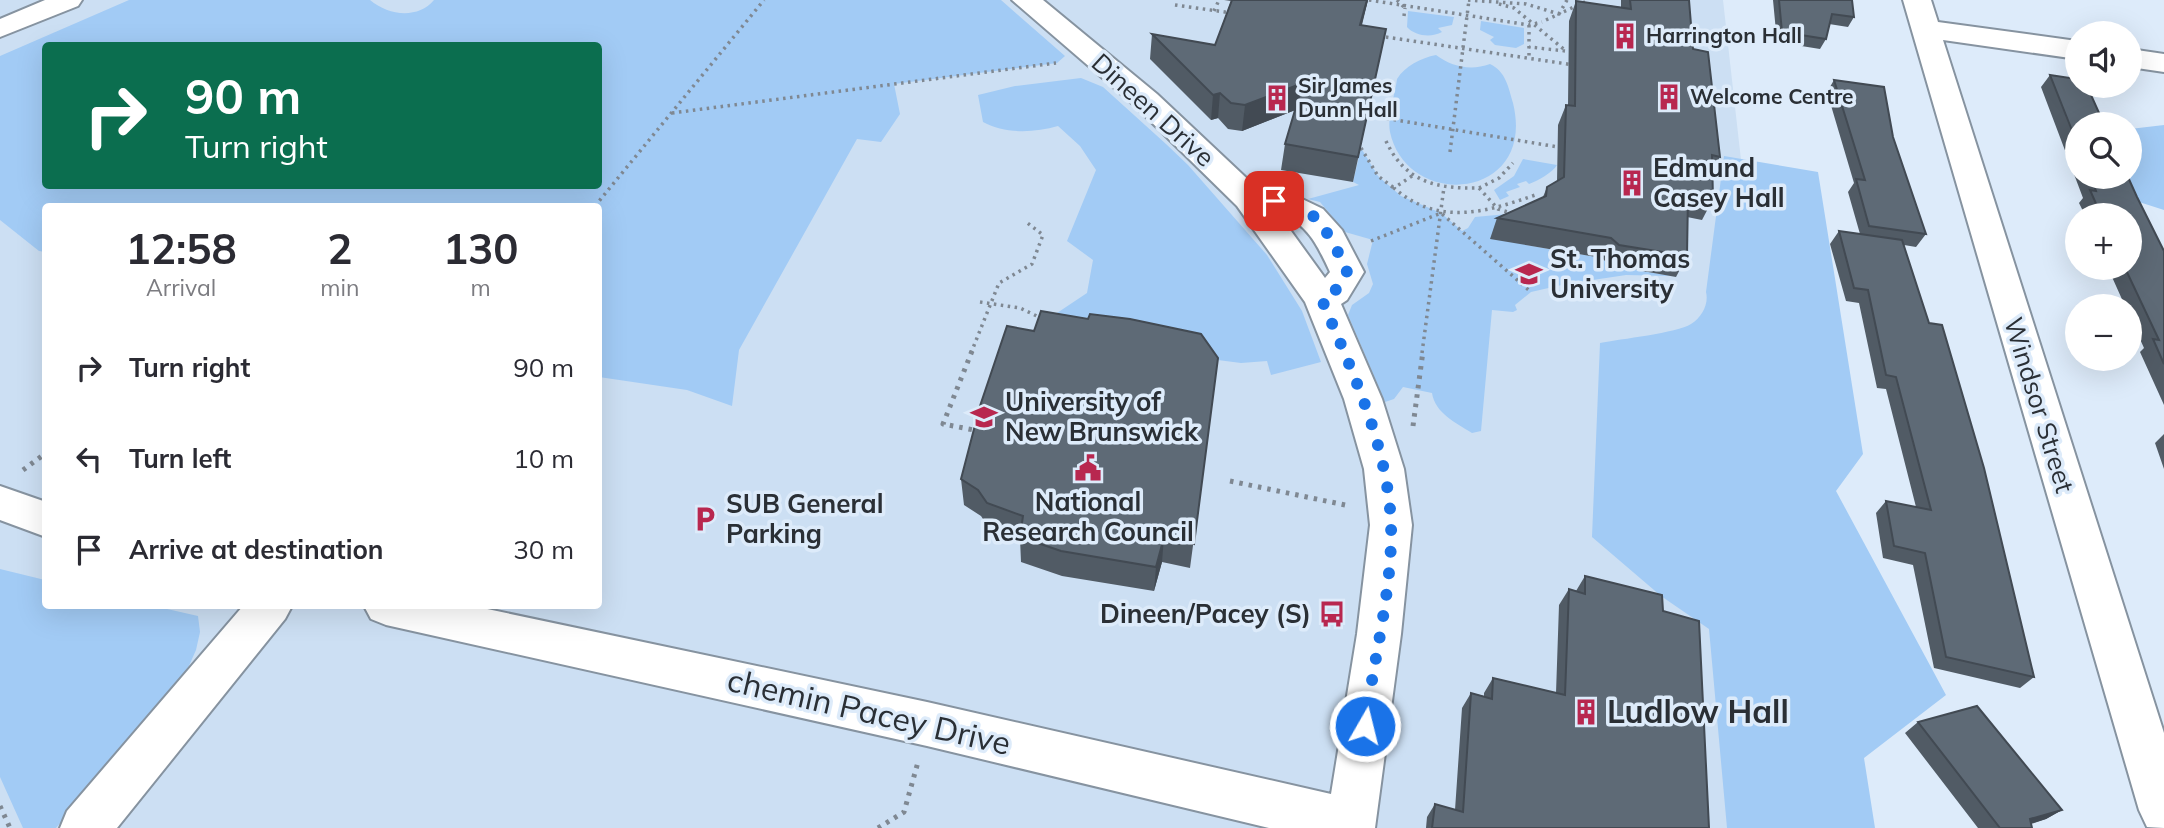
<!DOCTYPE html>
<meta charset="utf-8">
<style>
:root{--surface:#fff;--page:#f7f7f7;--text:#2b2b33;--muted:#7c7c81}
body{margin:0;font-family:Mulish,sans-serif;background:var(--page);color:var(--text);height:100vh;display:flex;flex-direction:column;font-size:26px;white-space:nowrap}
*{box-sizing:border-box;margin:0}
p{font-size:23px;color:var(--muted)}
.icon{flex:none;width:38px;height:38px;fill:none;stroke:currentColor;stroke-width:2;stroke-linecap:round;stroke-linejoin:round}
.map{position:relative;flex:1;overflow:hidden}
.details{position:absolute;left:42px;top:203px;width:560px;height:406px;display:flex;flex-direction:column;background:var(--surface);border-radius:7px;box-shadow:0 7px 28px #0002}
.details>*{flex:none}
.hud{position:absolute;left:42px;top:42px;width:560px;height:147px;border-radius:7px;box-shadow:0 7px 28px #0002;background:#0b6e4f;color:#fff;overflow:hidden}
.controls{position:absolute;left:2065px;top:21px;display:grid;gap:14px}
.controls a{display:grid;place-items:center;width:77px;height:77px;border-radius:50%;background:var(--surface);box-shadow:0 7px 28px #0002;font-size:35px}
.pin{position:absolute;display:grid;place-items:center;width:60px;height:60px;color:#fff;margin:-30px;border-radius:14px;box-shadow:0 4px 10px #0006}
.me{position:absolute;width:77px;margin:-38px;rotate:8deg;stroke-linejoin:round;filter:drop-shadow(0 0 5px #0008)}
.turn{display:flex;align-items:center;gap:24px;height:147px;padding:0 28px;font-size:32px}
.turn .icon{width:91px;height:91px;stroke-width:2.5}
.turn b{display:block;font-size:49px;line-height:60px}
.eta{display:flex;justify-content:space-evenly;align-items:center;height:119px;text-align:center}
.eta b{font-size:42px;font-weight:700;line-height:49px}
ul{padding:0;list-style:none}
li{display:flex;align-items:center;gap:21px;height:91px;padding:0 28px}
li div{flex:1}
li b{display:block;font-size:26px}
li em{font-style:normal}
.map>svg:first-child{display:block}
.built{fill:#ccdff3;fill-rule:evenodd}
.green{fill:#a2cbf5;fill-rule:evenodd}
.lines{fill:none;stroke-linecap:round;stroke-linejoin:round}
.minor-casing{stroke:#8693a0;stroke-width:4}
.path-far1{stroke:#7f8892;stroke-width:3.5;stroke-dasharray:2.5 4.5;stroke-linecap:butt}
.path{stroke:#7f8892;stroke-width:5;stroke-dasharray:3.5 6;stroke-linecap:butt}
.minor{fill:#fff;fill-rule:evenodd}
.wall{fill:#515b65}
.shaded-wall{fill:#424a53}
.building{fill:#5e6a76;stroke:#424a53;stroke-width:2}
.route{stroke:#1a73e8;stroke-width:12;stroke-dasharray:0 21.6}
.labels{text-anchor:middle;stroke-width:7;stroke-linejoin:round;paint-order:stroke}
.far-poi-label{font-size:21px;font-weight:bold;fill:#2a2f35;stroke:#ddebfa;text-anchor:start}
.street-label{font-size:26px;fill:#2a2f35;stroke:#ddebfa}
.poi-label{font-size:26px;font-weight:bold;fill:#2a2f35;stroke:#ddebfa;text-anchor:start}
.near-street-label{font-size:32px;fill:#2a2f35;stroke:#ddebfa}
.near-poi-label{font-size:32px;font-weight:bold;fill:#2a2f35;stroke:#ddebfa;text-anchor:start}
</style>
<div class="map">
<svg width="2164" height="828" viewBox="0 0 2164 828">
<rect width="100%" height="100%" fill="#ddebfa"/>
<path class="built" d="M0,0h1723l34,302 18,526h-1775zM46,46h552v140h-552zM46,206h552v400h-552z"/>
<path class="green" d="M129,0h241c19,16 48,19 64,0h567l64,56 -8,7 -163,21 6,30 -19,28 -24,-3 -118,211 -7,56 -45,-16 -88,-13 -1,-171h-552l-1,46 -6,-1 -39,-31v-164zM46,46h552v140h-552z
M1408,11l46,6 -2,8 -14,3 4,4c-11,6 -27,4 -35,-5z
M1481,21l43,7v16l-8,4 -21,-3 -5,-5 4,-3 -14,-7z
M1436,55c16,12 35,16 54,9 16,8 18,22 23,39 24,98 -106,108 -123,29 -3,-15 5,-37 7,-53 8,-13 24,-21 39,-24z
M1081,78l22,9 63,57 22,21 79,90 35,56 19,51 -50,13 -4,-14 -26,2 -31,-4 -153,-42v-4l30,-20 6,-33 -26,-19 29,-71 -16,-24 -22,-20c-25,7 -53,8 -75,-4l-5,-27 37,-9z
M2164,125v85l-28,-9 -9,-24h3v-48z
M1361,148l17,28 23,20 40,17 21,18 6,-3 7,-11 32,-3 19,31 76,13 7,7 62,11 -45,-1 -60,9 -35,8 -16,13 2,5 -4,2 -21,-2 -11,121 -9,2c-16,-10 -37,-20 -40,-40l-29,-6 -9,12 -9,3 -37,-87 4,-10 17,-12 4,-9 -6,-20 6,-24 -28,-8 -25,-30 -12,-3 51,-14 -6,-3z
M1724,156l94,16 45,282 -27,37 110,204 -82,63 11,70h-148l-18,-199 -48,-33 -69,-59 8,-194c20,-4 77,-10 91,-19 11,-7 18,-20 15,-32z
M1523,159l34,6c-4,7 -19,16 -28,19l-3,-3 -9,3 3,3 -14,5 3,4 -9,4 -6,-10 20,-14z
M0,569l45,11 1,26h108l44,10 2,16 -4,18 -8,18 -18,25 -114,135h-33l-23,-51z"/>
<g class="lines">
<g class="minor-casing">
<path id="minor" d="M45,0h37l-4,6 -78,31v-18z
M1012,0h31l114,94 101,95 40,8 25,12 19,21 22,42 -17,28 -6,4 41,95 22,70 8,56 -11,109 -26,194h-106l-342,-82 -541,-121 -15,-6 -7,-13h109l454,96 404,92 26,-160 13,-109 -6,-56 -20,-70 -39,-97 -68,-96 -102,-100zM1278,213c29,9 40,33 52,59l-5,6z
M1903,0h28l7,22 139,19v18l-134,-19 221,693v95l-17,-1 -8,-17z
M2130,49l34,5v18l-34,-5z
M0,486l46,16v35l-46,-17z
M243,606h49l-7,13 -168,209h-57l7,-17z"/>
</g>
<path class="path-far1" d="M1369,0l160,25 13,-3
M1397,0l7,7
M1468,0l58,4 33,10 30,-14
M1499,4l15,4 52,43 -37,-4
M1175,5l57,8
M1214,11l5,-11
M1404,16l1,-8
M1546,20l13,-6 8,-14
M1529,25v34
M1379,36l195,29
M672,113l384,-50
M1366,115l192,32
M1386,141c19,41 50,48 93,47l19,21 16,5
M1361,148l17,28 16,12
M1450,152l19,-152
M1412,176l-18,12c45,39 93,24 144,6
M1479,188l20,-10 14,-15
M595,206l169,-206
M1371,241l70,-28 90,79
M980,302l40,6 23,11
M971,353l28,-70 33,-19 11,-29 -17,-13
M1422,353l22,-166"/>
<path class="path" d="M972,351l-29,73 36,7
M1413,426l10,-75
M23,470l23,-17
M1230,481l120,25
M0,806l10,22
M878,828l26,-16 14,-50"/>
<use href="#minor" class="minor"/>
</g>
<path class="wall" d="M1224,0h144l-6,25 24,4 -33,153 -72,-12 4,-26 10,-34 -53,21 -14,-2 -10,-11 -7,2 -61,-61 2,-25 63,11 16,-44z
M1621,0h68l4,49 27,108 -8,14 1,28 -11,21 -15,-3v39l-11,21 -67,-12 -7,-7 -112,-19 7,-21 46,-21 4,-10 10,-5 1,-57 8,-20h2l1,-84 7,-20 45,6z
M1773,0h79l2,17 -6,10 -19,-3 -3,15 -6,10 -43,-7z
M2050,75l27,49v53h51l9,20 27,54v154l-24,-53 4,-4 -14,-31v-11h-5l-17,-38h22v-53h-45l-6,-12 4,-5 -42,-111z
M1834,80l59,57 33,97 -10,13 -12,-2 130,432 -14,11 -86,-20 -21,-103 -30,-7 -7,-45 10,-12 30,6 -30,-118 -9,-1 -18,-85 -13,-2 -16,-57 9,-13 21,3 -12,-42 6,-9 -27,-91z
M1088,319l130,39 -28,210 -28,-6 -8,29 -92,-15 -41,-14 -1,-23 -31,-11 -8,-12 -17,-11 -3,-26 73,-148z
M2164,434v35l-9,-26z
M1585,576l78,35 46,217h-283l1,-11 8,-13 20,6 7,-102 9,-15 13,3v-3l9,-15 63,15 3,-88 10,-16 7,2z
M1918,722l144,88 -16,9 -15,5 1,4h-54l-73,-95z"/>
<path class="shaded-wall" d="M1367,0h1l-13,50 5,-25z
M1303,83l-5,26 -56,22 3,-26z
M1220,93l-2,25 -7,2 2,-25z
M1164,537l-2,25 -8,29 2,-24z
M2062,810l-16,9 -30,9 14,-9z"/>
<path class="building" d="M1232,0h135l-7,25 26,4 -28,128 -73,-13 18,-61 -58,22 -14,-2 -11,-10 -7,2 -61,-61 63,11z
M1630,0h59l4,49 15,3 12,105 -8,-2 1,44 -25,-4 -1,61 -68,-11 -8,-7 -114,-20 49,-22 1,-9 17,-10 2,-72 9,1 1,-105 55,8z
M1779,0h73l2,17 -22,-3 -6,25 -44,-7z
M2050,75l27,4v7h10l17,38h-27v19z
M1834,80l50,7 9,50 33,97 -57,-8 -13,-47 9,1z
M2091,177h37l9,20 27,54v113l-11,-25 6,1 -34,-72h5v-53h-29l-11,-25 6,1z
M1839,231l63,9 27,83 13,2 42,143 50,209 -88,-20 -21,-104 -31,-7 -8,-45 45,9 -35,-133 -10,-2 -18,-85 -14,-2z
M1041,311l47,8 2,-5 40,5 71,15 17,24 -24,186 -30,-7 -8,30 -95,-16 -41,-14 3,-21 -36,-13 -9,-13 -17,-11 19,-73 27,-80 27,5z
M1585,576l77,19 1,16 36,10 10,207h-277l3,-24 28,8 8,-119 21,6 1,-21 72,17 4,-106 16,5z
M1977,706l85,104 -32,9 2,9h-32l-82,-106z"/>
<g class="lines">
<path class="route" d="M1274,201c12,2 28,4 37,13 16,14 28,39 36,58l-12,19 -13,9c30,71 66,146 69,224 2,64 -18,138 -26,202"/>
</g>
<defs>
<g id="building-bare" transform="scale(2.1)"><path d="M-4-6H4V6H1V3H-1V6H-4ZM-2.5-4.3h1.7v1.8h-1.7ZM.8-4.3h1.7v1.8H.8ZM-2.5-1h1.7V.8h-1.7ZM.8-1h1.7V.8H.8Z" fill="#b8274f" stroke="#ddebfa" stroke-width="2.5" paint-order="stroke"/></g>
<g id="university-bare" transform="scale(2.1)"><path d="M0-5L7-2L0 1L-7-2ZM-4 1L0 2.5L4 1V4Q0 6-4 4Z" fill="#b8274f" stroke="#ddebfa" stroke-width="2.5" paint-order="stroke"/></g>
<g id="civic-bare" transform="scale(2.1)"><path d="M-.6-6.5H3V-4.5H.6V-3L4-1V1h2V6H-6V1h2V-1L-.6-3ZM-1.2 2.5V6h2.4V2.5Z" fill="#b8274f" stroke="#ddebfa" stroke-width="2.5" paint-order="stroke"/></g>
<g id="parking-bare" transform="scale(2.1)"><path d="M-3.5-5.5H1a3.5 3.5 0 0 1 0 7H-1V5.5H-3.5ZM-1-3.4V-.6H.8a1.4 1.4 0 0 0 0-2.8Z" fill="#b8274f" stroke="#ddebfa" stroke-width="2.5" paint-order="stroke"/></g>
<g id="bus-bare" transform="scale(2.1)"><path d="M-5-6H5V4H4V6H2V4H-2V6H-4V4H-5ZM-3.5-4V0h7V-4ZM-3.5 1.2v1.5H-2V1.2ZM2 1.2v1.5H3.5V1.2Z" fill="#b8274f" stroke="#ddebfa" stroke-width="2.5" paint-order="stroke"/></g>
</defs>
<g fill-rule="evenodd">
<use href="#building-bare" x="1625" y="36"/>
<use href="#building-bare" x="1669" y="97"/>
<use href="#building-bare" x="1277" y="98"/>
<use href="#building-bare" x="1632" y="183"/>
<use href="#university-bare" x="1529" y="274"/>
<use href="#university-bare" x="984" y="417"/>
<use href="#civic-bare" x="1088" y="468"/>
<use href="#parking-bare" x="705" y="519"/>
<use href="#bus-bare" x="1332" y="614"/>
<use href="#building-bare" x="1586" y="712"/>
</g>
<g class="labels">
<g class="far-poi-label">
<text x="1646" y="43">Harrington Hall</text>
<text x="1298" y="93">Sir James<tspan x="1298" dy="24">Dunn Hall</tspan></text>
<text x="1690" y="104">Welcome Centre</text>
</g>
<g class="street-label">
<text transform="translate(1153 110) rotate(42)" y="9">Dineen Drive</text>
<text transform="translate(2039 405) rotate(73)" y="9">Windsor Street</text>
</g>
<g class="poi-label">
<text x="1653" y="177">Edmund<tspan x="1653" dy="30">Casey Hall</tspan></text>
<text x="1550" y="268">St. Thomas<tspan x="1550" dy="30">University</tspan></text>
<text x="1005" y="411">University of<tspan x="1005" dy="30">New Brunswick</tspan></text>
<text x="1088" y="511" text-anchor="middle">National<tspan x="1088" dy="30">Research Council</tspan></text>
<text x="726" y="513">SUB General<tspan x="726" dy="30">Parking</tspan></text>
<text x="1311" y="623" text-anchor="end">Dineen/Pacey (S)</text>
</g>
<g class="near-street-label">
<text transform="translate(869 712) rotate(13)" y="11">chemin Pacey Drive</text>
</g>
<g class="near-poi-label">
<text x="1607" y="723">Ludlow Hall</text>
</g>
</g>
</svg>
<div class="controls">
<a><svg class="icon" aria-label="sound" viewBox="0 0 24 24"><path d="M4 9h4l5-4v14l-5-4H4zM17 9q2 3 0 6"/></svg></a>
<a><svg class="icon" aria-label="search" viewBox="0 0 24 24"><circle cx="10" cy="10" r="6"/><path d="M15 15l6 6"/></svg></a>
<a>+</a>
<a>−</a>
</div>
<div class="pin" style="left:1274px;top:201px;background:#d93025"><svg class="icon" aria-label="arrive" viewBox="0 0 24 24"><path d="M6 21V4h12l-3 4 3 4H6"/></svg></div>
<svg class="me" style="left:1365px;top:726px" viewBox="-20 -20 40 40"><circle r="17" fill="#1a73e8" stroke="#fff" stroke-width="3"/><path d="M0-11L8 9 0 5-8 9z" fill="#fff"/></svg>
<div class="hud">
<div class="turn"><svg class="icon" aria-label="right" viewBox="0 0 24 24"><path d="M7 20v-9h11M14 6l5 5-5 5"/></svg><div><b>90 m</b>Turn right</div></div>
</div>
<section class="details">
<div class="eta">
<div><b>12:58</b><p>Arrival</p></div>
<div><b>2</b><p>min</p></div>
<div><b>130</b><p>m</p></div>
</div>
<ul>
<li><svg class="icon" aria-label="right" viewBox="0 0 24 24"><path d="M7 20v-9h11M14 6l5 5-5 5"/></svg><div><b>Turn right</b></div><em>90 m</em></li>
<li><svg class="icon" aria-label="left" viewBox="0 0 24 24"><path d="M17 20v-9H6M10 6l-5 5 5 5"/></svg><div><b>Turn left</b></div><em>10 m</em></li>
<li><svg class="icon" aria-label="arrive" viewBox="0 0 24 24"><path d="M6 21V4h12l-3 4 3 4H6"/></svg><div><b>Arrive at destination</b></div><em>30 m</em></li>
</ul>
</section>
</div>
